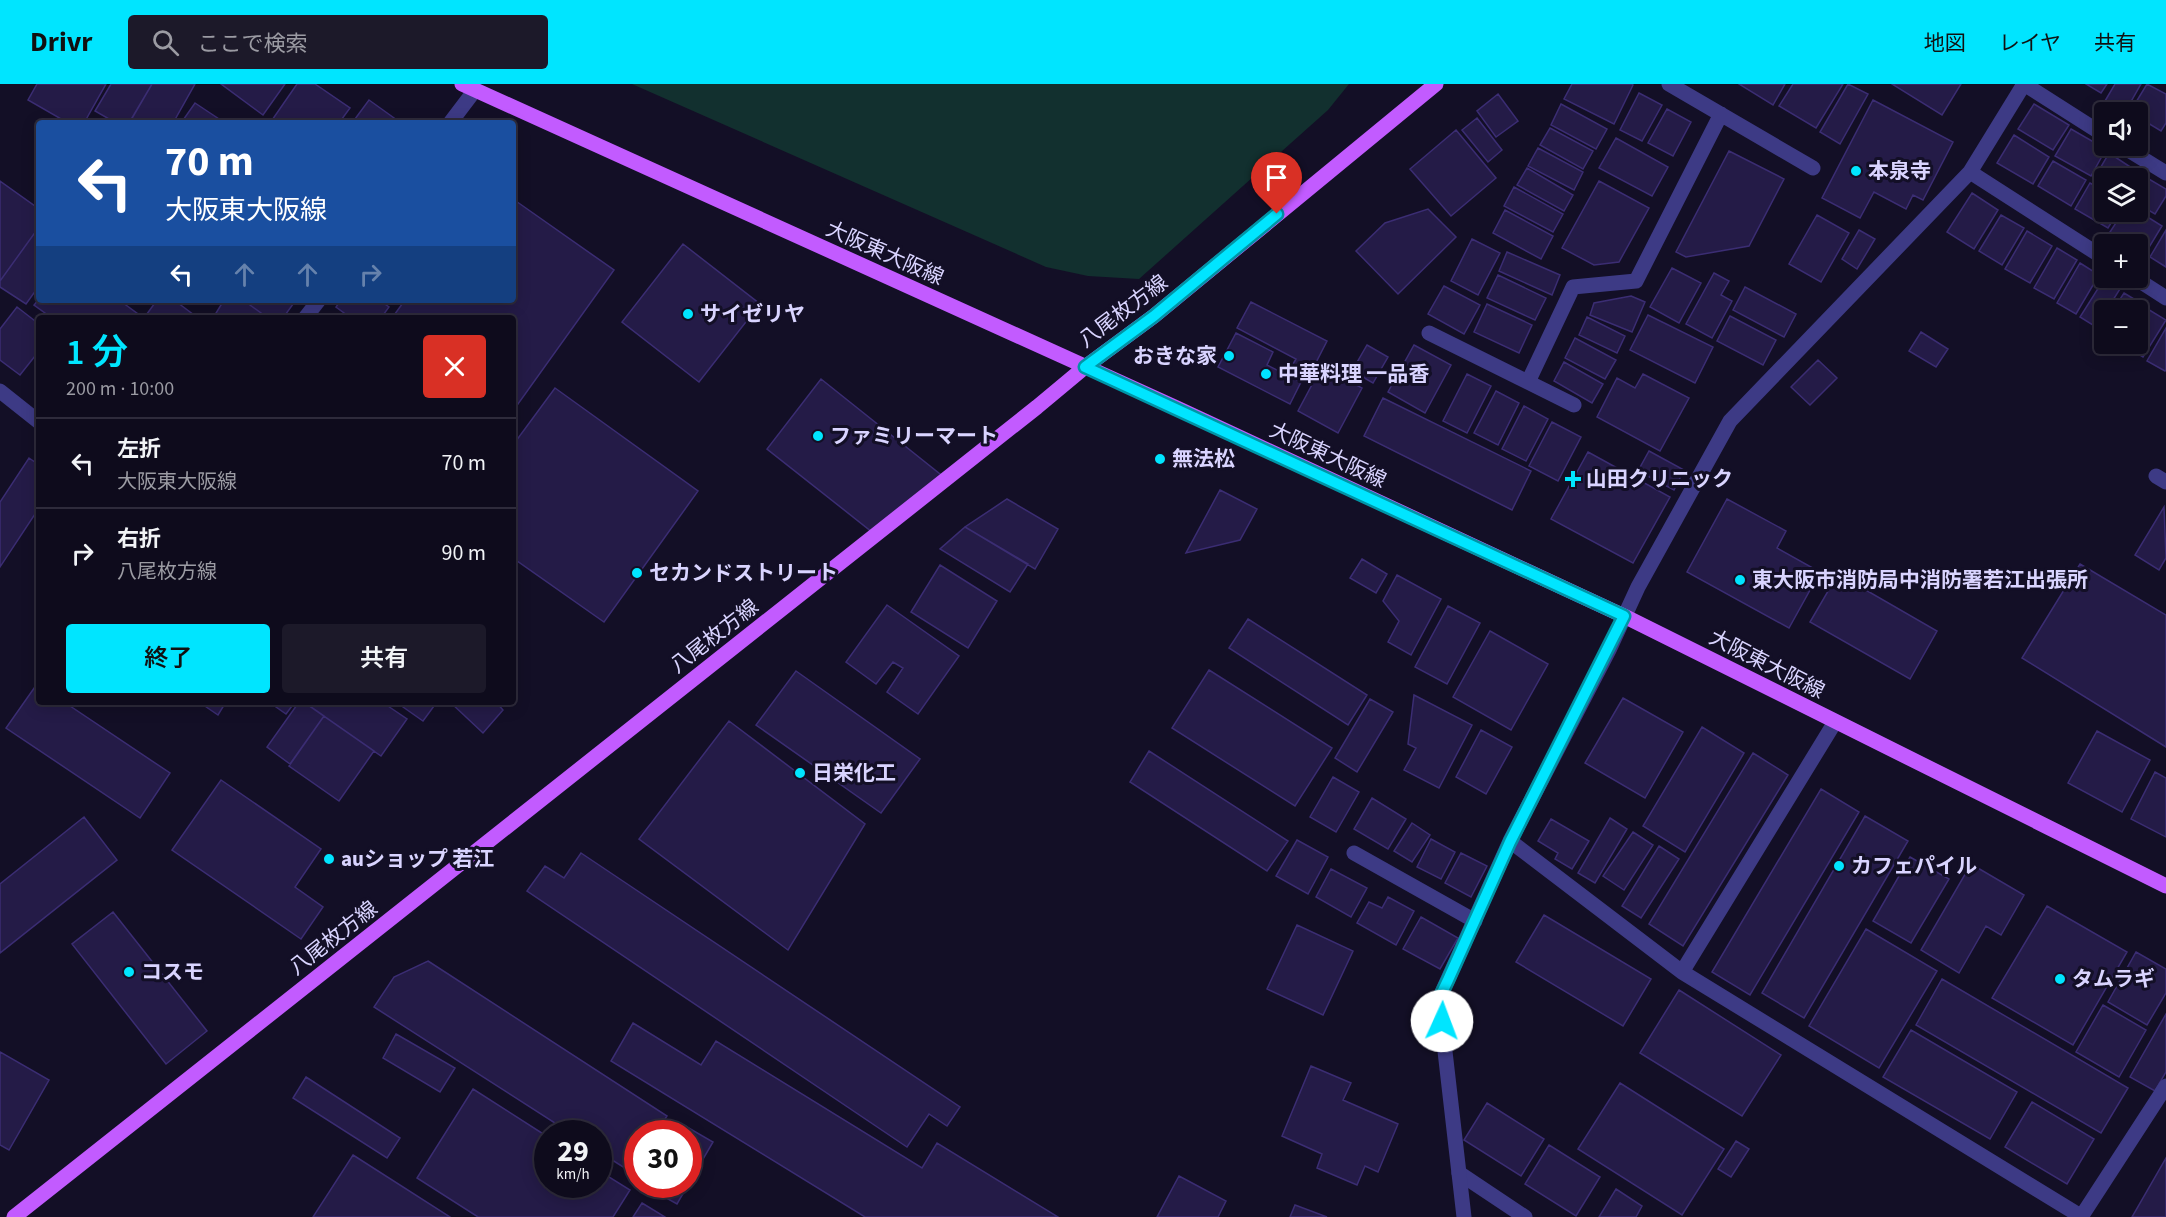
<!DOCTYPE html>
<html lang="ja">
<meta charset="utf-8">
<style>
:root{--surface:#0e0b1c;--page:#1c1929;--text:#f1f3f6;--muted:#9b9ba3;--line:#2e2b3b;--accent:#00e5ff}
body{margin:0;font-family:"Source Sans 3","Noto Sans JP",sans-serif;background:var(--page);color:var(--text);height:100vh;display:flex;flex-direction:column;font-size:22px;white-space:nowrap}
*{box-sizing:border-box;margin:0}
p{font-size:20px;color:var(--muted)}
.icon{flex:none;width:33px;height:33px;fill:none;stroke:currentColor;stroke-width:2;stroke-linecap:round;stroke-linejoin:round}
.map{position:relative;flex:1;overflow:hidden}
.drawer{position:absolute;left:36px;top:231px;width:480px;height:390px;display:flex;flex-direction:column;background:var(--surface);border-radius:6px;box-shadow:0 3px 15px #0003,0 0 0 2px var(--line)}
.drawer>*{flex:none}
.hud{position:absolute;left:36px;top:36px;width:480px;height:183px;border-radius:6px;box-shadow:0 3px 15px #0003,0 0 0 2px var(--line);background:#1a4fa0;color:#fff;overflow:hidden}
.fabs{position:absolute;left:2094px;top:18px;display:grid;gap:12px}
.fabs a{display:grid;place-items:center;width:54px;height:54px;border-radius:6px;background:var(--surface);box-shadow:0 3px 15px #0003,0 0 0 2px var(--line);font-size:30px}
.speed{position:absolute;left:534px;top:1036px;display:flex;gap:12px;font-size:30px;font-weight:700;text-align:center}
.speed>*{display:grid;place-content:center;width:78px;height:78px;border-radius:50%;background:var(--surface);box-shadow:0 3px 15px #0003,0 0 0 2px var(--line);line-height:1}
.speed small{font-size:15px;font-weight:400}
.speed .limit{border:9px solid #d22;background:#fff;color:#111}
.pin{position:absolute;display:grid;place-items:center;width:51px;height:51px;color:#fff;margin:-62px -26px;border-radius:50% 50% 50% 0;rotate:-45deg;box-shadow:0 0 6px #0007}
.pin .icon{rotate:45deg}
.me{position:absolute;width:66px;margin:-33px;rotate:2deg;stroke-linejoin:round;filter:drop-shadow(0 0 4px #0008)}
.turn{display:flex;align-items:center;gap:21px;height:126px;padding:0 30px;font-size:27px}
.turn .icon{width:78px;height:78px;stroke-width:2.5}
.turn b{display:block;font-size:42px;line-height:51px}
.lanes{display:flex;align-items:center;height:57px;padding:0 30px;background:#0003;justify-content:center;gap:30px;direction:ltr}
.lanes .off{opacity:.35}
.round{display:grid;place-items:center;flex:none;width:63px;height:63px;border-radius:6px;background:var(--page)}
.headline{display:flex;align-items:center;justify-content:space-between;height:102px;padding:0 30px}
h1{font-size:36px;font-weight:600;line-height:45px;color:var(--accent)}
.cta{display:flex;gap:12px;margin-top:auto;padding:12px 30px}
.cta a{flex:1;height:69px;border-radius:6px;background:var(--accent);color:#111;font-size:24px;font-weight:600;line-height:69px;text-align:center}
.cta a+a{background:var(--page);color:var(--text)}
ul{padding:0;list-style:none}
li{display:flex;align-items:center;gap:18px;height:90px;padding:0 30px;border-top:2px solid var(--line)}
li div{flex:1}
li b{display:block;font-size:22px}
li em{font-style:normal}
header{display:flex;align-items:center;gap:36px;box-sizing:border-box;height:84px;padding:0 30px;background:var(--accent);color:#111}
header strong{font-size:28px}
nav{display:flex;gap:33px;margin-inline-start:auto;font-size:21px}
.search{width:420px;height:54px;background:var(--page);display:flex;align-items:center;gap:15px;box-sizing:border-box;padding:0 21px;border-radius:6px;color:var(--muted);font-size:22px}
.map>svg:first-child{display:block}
.green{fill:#12302f}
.building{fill:#241b47;stroke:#3b2d73;stroke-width:1.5}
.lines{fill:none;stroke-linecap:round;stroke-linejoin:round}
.service{stroke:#3d3a85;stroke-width:15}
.minor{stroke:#3d3a85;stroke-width:15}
.primary{stroke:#c25bff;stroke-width:15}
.route-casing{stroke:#0095a6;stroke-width:15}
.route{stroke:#00e5ff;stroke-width:10}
.poi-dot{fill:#00e5ff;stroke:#130f26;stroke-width:2}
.labels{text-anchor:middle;stroke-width:6;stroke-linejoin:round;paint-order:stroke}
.poi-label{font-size:21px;font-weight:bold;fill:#d9d4ff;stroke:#130f26;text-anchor:start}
.street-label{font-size:21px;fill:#d9d4ff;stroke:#130f26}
</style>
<header>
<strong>Drivr</strong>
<div class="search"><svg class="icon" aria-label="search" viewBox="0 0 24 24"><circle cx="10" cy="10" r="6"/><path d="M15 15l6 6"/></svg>ここで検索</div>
<nav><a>地図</a><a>レイヤ</a><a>共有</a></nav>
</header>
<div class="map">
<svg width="2166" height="1133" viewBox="0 0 2166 1133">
<rect width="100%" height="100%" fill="#130f26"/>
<path class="green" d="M632,0h717l-21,26 -189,169 -51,-3 -42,-9z"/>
<path class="building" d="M37,0h69l-22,39h-16l-40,-23z
M111,0h41l-23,39h-13l-21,-12z
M152,0h43l-22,39h-37l-5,-3z
M221,0h64l-22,31z
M297,0h18l35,24 -11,15h-69z
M1572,0h60l1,1 -19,39 -50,-25z
M1739,0h46l-12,21z
M1793,0h50l-27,44 -37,-22z
M1848,0l20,10 -28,50 -20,-12z
M1892,0h69l-19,31z
M2086,0h21l-6,9z
M2115,0h26l-16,28 -20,-11z
M2147,0l19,10v29l-5,8 -23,-14v-5h-8z
M1639,9l23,12 -20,36 -22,-11z
M1498,10l20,27 -22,16 -19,-26z
M369,16l32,23h-49z
M1873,16l80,42 -30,58 -10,-5 -7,14 -32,-17 -14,26 -38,-20z
M195,19l30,20h-44z
M1561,20l46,25 -11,20 -45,-24z
M2034,20l35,21 -16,25 -35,-21z
M1667,25l24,13 -18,34 -25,-13z
M1477,34l25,32 -14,12 -26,-32z
M1550,44l43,23 -10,18 -43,-24z
M2071,45l35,20 -15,27 -36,-20z
M1456,46l40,48 -45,38 -41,-47z
M2014,51l35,22 -16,27 -36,-21z
M1616,54l52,29 -16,29 -53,-28z
M1538,64l45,24 -9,18 -46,-24z
M1729,67l55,28 -35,67 -63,11 -10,-5z
M2109,69l29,19 -4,6h-30v5l-9,-6z
M2053,77l33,19 -15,26 -33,-20z
M1527,84l46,27 -9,16 -47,-26z
M2142,91l24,14v7l-11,18 -17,-10v-22z
M0,97l39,28v18l-39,54z
M1599,97l50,27 -30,54 -25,3 -32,-17z
M2090,99l14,8v21h14l-10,16 -33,-19z
M1514,103l49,27 -10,18 -49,-26z
M1972,109l26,17 -24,39 -27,-17z
M513,115l101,71 -101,141v-93h-121l13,-18h108z
M1428,125l28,28 -58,57 -42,-43 29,-28z
M1505,126l48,26 -12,23 -48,-26z
M2138,127l24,15 -17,28 -7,-5v-5h-8l-20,-12 13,-20z
M1817,131l32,18 -28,49 -32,-18z
M2001,131l23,13 -22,37 -23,-14z
M39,143v59l-13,18 -26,-17v-6z
M1859,146l16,9 -18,30 -15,-10z
M2166,146v37l-16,-10z
M2027,147l25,15 -22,37 -25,-14z
M1472,155l28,14 -22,42 -27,-14z
M683,160l77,60 -61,78 -77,-60z
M2057,164l20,12 -23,39 -20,-11z
M1507,168l53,23 -8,20 -53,-24z
M2080,179l19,12 -23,39 -19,-11z
M1672,184l29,15 -22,40 -29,-16z
M1714,189l15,8 -8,14 11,6 -20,37 -26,-14z
M1498,191l48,23 -11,22 -48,-22z
M2104,195l16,10 -24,38 -16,-10z
M1444,202l36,19 -16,29 -36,-20z
M1745,203l51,27 -12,23 -51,-27z
M2124,209l20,12 -6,10v-5h-25z
M1631,212l14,6 -13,30 -42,-17 4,-12z
M39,215l80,1 19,14 -3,4h-83l-18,-13z
M157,216h17l24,18h-54z
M224,216h19l25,18h-55z
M243,216h53l-13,18h-15z
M341,216h38l10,7 -8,11h-30l-15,-11z
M1251,218l76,39 -20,39 -18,-9 7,-12 -59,-31z
M1487,220l45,21 -13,28 -45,-21z
M17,223l22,17v27l-19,24 -20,-15v-31z
M2146,224l20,12 -23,37 -19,-12 14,-1v-22z
M1648,231l65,32 -18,36 -65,-33z
M1730,232l46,24 -13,25 -46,-24z
M1587,233l38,19 -8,17 -38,-18z
M2166,244v42l-1,1 -18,-10z
M1921,248l27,17 -12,18 -27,-16z
M1236,249l37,19 -6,13 34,17 -11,22 -72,-37z
M1575,254l41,22 -11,19 -40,-21z
M1367,261l21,12 -15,26 -21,-12z
M1414,261l37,20 -26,48 -37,-21z
M1818,276l19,18 -27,27 -19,-18z
M1564,278l39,22 -11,19 -38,-22z
M1322,282l40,22 -24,45 -40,-22z
M1467,290l24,12 -24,47 -24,-12z
M1643,290l46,24 -29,53 -63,-34 20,-39 18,10z
M821,295l124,99 -73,54 -105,-83z
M555,304l143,103 -94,131 -91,-64v-113z
M1496,307l23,12 -21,42 -24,-12z
M1383,314l148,73 -19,39 -148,-74z
M1524,322l24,13 -22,42 -24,-12z
M1552,338l29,15 -23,44 -29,-15z
M1649,367l35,19 -10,20 -36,-19z
M1588,368l82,45 -37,66 -82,-44z
M29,374l10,7v43l-39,59v-65z
M1220,406l37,19 -17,31 -54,13z
M1007,415l51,30 -23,40 -70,-42z
M1727,415l59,32 -9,17 43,24 -31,56 -102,-56z
M2164,423l2,51 -7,12 -24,-15z
M965,443l63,37 -18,28 -70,-43z
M1362,475l25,15 -11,19 -26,-15z
M2080,480l86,51v132l-144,-89z
M940,481l57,36 -29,47 -57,-36z
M1838,490l99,57 -27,48 -100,-57z
M1397,491l44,24 -30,56 -23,-13 11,-21 -16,-20z
M887,521l72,51 -41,58 -31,-22 16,-24 -10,-6 -17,22 -30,-22z
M1448,522l32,17 -33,61 -32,-17z
M1248,535l119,76 -19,30 -119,-77z
M1490,547l58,33 -37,66 -58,-33z
M1209,586l123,78 -37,58 -123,-78z
M796,587l124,88 -39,54 -125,-88z
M37,600l2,1v17h25l106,71 -30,45 -134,-90z
M1414,611l58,30 -33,63 -35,-18 12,-22 -8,-4z
M1623,614l60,34 -38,66 -60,-35z
M1370,615l23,13 -36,60 -22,-14z
M199,618h27l-8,13z
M269,618h26l-9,12z
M299,618h5l20,14 -34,48 -23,-17z
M382,618l25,17 -26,37 -76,-53z
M396,618h41l-14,19z
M450,618h46l7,8 -20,23z
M324,632l50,35 -35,50 -50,-35z
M729,637l136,103 -77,126 -149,-111z
M1702,643l42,26 -59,99 -42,-26z
M1481,646l31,17 -26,47 -30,-17z
M2097,647l53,29 -28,52 -54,-29z
M1149,667l139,90 -21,30 -137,-89z
M1753,669l35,22 -105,171 -34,-22z
M2155,688l11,6v59l-35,-18z
M1333,693l26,15 -23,40 -26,-15z
M221,696l100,69 -26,38 28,20 -22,32 -129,-89z
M1821,705l38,23 -109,183 -38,-23z
M1372,714l34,21 -18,30 -34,-20z
M1865,732l43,25 -104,177 -42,-25z
M84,733l33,43 -117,93v-69z
M1610,734l17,11 -32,54 -17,-10z
M1551,735l38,22 -17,28 -17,-10 3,-6 -20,-12z
M1412,739l18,12 -18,27 -18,-11z
M1633,748l20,13 -29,45 -21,-14z
M1431,755l24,13 -14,27 -24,-12z
M1297,756l31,17 -20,37 -32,-18z
M1659,762l20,13 -38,59 -19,-12z
M581,769l379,254 -13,19 -18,-12 -22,33 -380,-256 18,-25 19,12z
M1461,769l26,13 -16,31 -26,-14z
M1910,773l39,22 -38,64 -38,-22z
M1971,780l53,31 -23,40 -15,-9 -27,47 -38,-23z
M1331,785l36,19 -16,29 -35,-20z
M1388,813l26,14 -18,34 -39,-22 12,-21 13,6z
M2047,822l80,46 -54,93 -81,-47z
M113,828l94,119 -41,33 -94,-120z
M1544,831l107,64 -28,47 -107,-64z
M1421,833l37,21 -18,31 -37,-20z
M1297,841l56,26 -30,64 -56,-26z
M1866,845l71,42 -58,97 -70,-42z
M2136,868l30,17v24l-19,32 -39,-23z
M428,877l239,155 -12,18h-17v28l-7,10 -33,-21v-17h-26l-198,-127 20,-30z
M1942,895l186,109 -27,45 -185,-108z
M1679,906l102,65 -39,61 -102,-63z
M2103,921l43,25 -27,47 -43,-25z
M2166,930v58l-11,19 -25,-14z
M633,939l68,42 15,-24 206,127 15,-25 121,74h-193l-254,-156z
M1911,946l106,62 -27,47 -107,-62z
M396,950l59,34 -15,24 -57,-34z
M0,968l49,28 -40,70 -9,-5z
M1311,982l40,17 -8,17 55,24 -20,48 -13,-6 -8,19 -40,-17 5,-14 -40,-18z
M306,993l94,61 -13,20 -94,-60z
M1620,999l104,66 -42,66 -104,-66z
M473,1005l75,48v48h50v-15l32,20 -17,27h-135l-61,-39z
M2032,1018l62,37 -27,45 -62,-37z
M1487,1019l57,36 -23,37 -57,-36z
M680,1039l33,19 -25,43v-51h-15z
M1736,1057l13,8 -18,28 -13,-8z
M1549,1061l51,32 -24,39 -51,-32z
M353,1071l97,62h-137z
M2166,1074v59h-34z
M1179,1092l47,25 -8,16h-61z
M643,1101h45l-11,19z
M1616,1105l26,17 -6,11h-37z
M642,1119l23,14h-32z
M1295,1121l32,12h-37z"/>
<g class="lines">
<path class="service" d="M1669,0l144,84
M1429,249l145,72
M1528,298l45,-95 63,-6 85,-167
M0,307l39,31
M2156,392l10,6
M1354,769l121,68
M1459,1089l66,44"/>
<path class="minor" d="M2024,0l80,51
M450,39l25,-33
M2122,62l44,27
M1970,88l54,-88
M2135,194l31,20
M305,234l14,-18
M1510,757l172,131 400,245
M1682,888l153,-250
M1464,1133l-25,-218 71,-158 99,-191 29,-63 92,-166 240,-249 134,86
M2081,1133l85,-131"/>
<path class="primary" d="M462,0l715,324 447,208 542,270
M14,1133l1023,-810 48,-40 69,-51 282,-232"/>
</g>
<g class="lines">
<g class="route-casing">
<path id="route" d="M1277,130l-123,102 -69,51 539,249 -114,226 -62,138 -9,19 3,22"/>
</g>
<use href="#route" class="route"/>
</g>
<g class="poi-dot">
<circle cx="1856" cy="87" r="6"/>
<circle cx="688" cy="230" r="6"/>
<circle cx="1229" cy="272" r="6"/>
<circle cx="1266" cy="290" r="6"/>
<circle cx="818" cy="352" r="6"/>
<circle cx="1160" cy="375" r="6"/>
<path d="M1570 386h6v6h6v6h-6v6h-6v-6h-6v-6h6z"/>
<circle cx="637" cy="489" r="6"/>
<circle cx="1740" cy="496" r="6"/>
<circle cx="800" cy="689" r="6"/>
<circle cx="329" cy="775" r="6"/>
<circle cx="1839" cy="782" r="6"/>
<circle cx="129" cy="888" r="6"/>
<circle cx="2060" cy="895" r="6"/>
</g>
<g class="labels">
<g class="poi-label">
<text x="1868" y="94">本泉寺</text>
<text x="700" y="237">サイゼリヤ</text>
<text x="1217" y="279" text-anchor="end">おきな家</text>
<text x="1278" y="297">中華料理 一品香</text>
<text x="830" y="359">ファミリーマート</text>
<text x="1172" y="382">無法松</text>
<text x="1586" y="402">山田クリニック</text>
<text x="649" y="496">セカンドストリート</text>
<text x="1752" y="503">東大阪市消防局中消防署若江出張所</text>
<text x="812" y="696">日栄化工</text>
<text x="341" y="782">auショップ 若江</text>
<text x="1851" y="789">カフェパイル</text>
<text x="141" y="895">コスモ</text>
<text x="2072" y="902">タムラギ</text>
</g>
<g class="street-label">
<text transform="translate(885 169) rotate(24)" y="7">大阪東大阪線</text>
<text transform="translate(1123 227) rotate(-37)" y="7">八尾枚方線</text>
<text transform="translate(1328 371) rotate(25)" y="7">大阪東大阪線</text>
<text transform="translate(714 552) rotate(-38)" y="7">八尾枚方線</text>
<text transform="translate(1767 580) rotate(27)" y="7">大阪東大阪線</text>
<text transform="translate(333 854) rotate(-38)" y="7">八尾枚方線</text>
</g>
</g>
</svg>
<div class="fabs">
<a><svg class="icon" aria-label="sound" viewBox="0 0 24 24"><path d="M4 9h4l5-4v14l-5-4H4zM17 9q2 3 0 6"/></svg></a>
<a><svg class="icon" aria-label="layers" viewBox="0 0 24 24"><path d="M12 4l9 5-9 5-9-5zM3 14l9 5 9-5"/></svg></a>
<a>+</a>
<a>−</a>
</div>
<div class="speed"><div>29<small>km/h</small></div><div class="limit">30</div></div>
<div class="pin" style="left:1277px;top:130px;background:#d93025"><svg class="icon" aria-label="arrive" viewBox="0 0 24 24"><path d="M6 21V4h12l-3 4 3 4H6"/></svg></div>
<svg class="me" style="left:1442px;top:937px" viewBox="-20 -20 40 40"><circle r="19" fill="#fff"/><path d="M0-13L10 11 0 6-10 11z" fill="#00e5ff"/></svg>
<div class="hud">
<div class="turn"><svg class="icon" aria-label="left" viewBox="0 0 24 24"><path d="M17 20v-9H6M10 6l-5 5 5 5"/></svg><div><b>70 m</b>大阪東大阪線</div></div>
<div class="lanes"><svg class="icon" aria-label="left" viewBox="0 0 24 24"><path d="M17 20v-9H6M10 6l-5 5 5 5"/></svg><svg class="icon off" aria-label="ahead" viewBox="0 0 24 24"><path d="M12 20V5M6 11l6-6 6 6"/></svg><svg class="icon off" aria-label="ahead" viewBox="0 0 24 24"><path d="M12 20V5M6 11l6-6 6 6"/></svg><svg class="icon off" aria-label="right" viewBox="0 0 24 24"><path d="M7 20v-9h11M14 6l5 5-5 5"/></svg></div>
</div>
<section class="drawer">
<div class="headline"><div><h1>1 分</h1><p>200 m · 10:00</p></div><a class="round" style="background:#d93025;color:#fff"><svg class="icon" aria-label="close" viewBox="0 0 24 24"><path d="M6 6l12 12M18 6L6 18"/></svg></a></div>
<ul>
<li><svg class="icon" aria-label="left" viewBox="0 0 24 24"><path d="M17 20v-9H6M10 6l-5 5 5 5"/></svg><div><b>左折</b><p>大阪東大阪線</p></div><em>70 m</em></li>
<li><svg class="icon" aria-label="right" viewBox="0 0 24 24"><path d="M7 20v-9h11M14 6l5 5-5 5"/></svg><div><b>右折</b><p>八尾枚方線</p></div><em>90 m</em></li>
</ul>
<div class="cta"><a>終了</a><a>共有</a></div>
</section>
</div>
